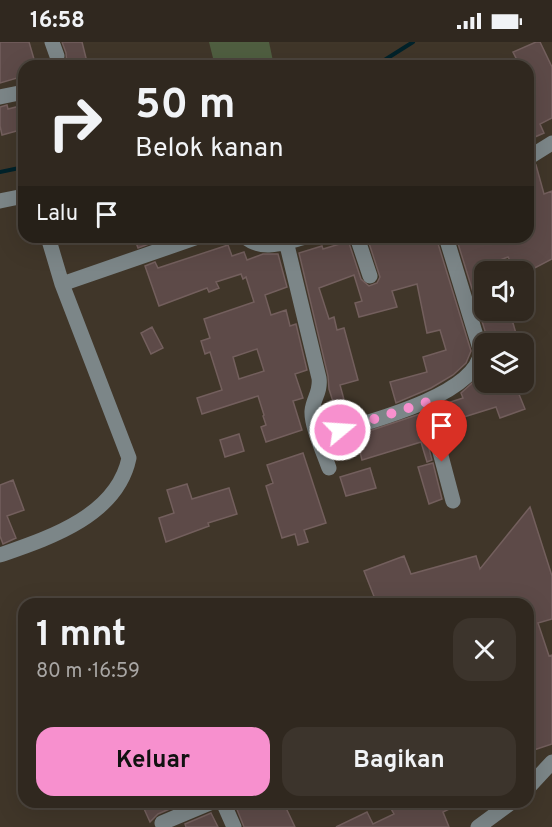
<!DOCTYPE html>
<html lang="id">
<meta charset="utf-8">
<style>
:root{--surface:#30281f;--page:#3c342c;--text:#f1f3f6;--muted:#a8a6a4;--line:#4b443d;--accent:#f790ce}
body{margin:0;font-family:Overpass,sans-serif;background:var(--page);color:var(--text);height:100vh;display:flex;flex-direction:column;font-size:22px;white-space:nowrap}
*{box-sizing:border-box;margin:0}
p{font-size:20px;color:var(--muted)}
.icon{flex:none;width:33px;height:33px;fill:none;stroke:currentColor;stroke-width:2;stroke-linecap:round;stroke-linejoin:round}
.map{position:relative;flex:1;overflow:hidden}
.sheet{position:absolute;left:18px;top:556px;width:516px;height:210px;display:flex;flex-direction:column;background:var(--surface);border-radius:18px;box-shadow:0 6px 24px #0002,0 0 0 2px var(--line)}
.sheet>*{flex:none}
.top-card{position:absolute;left:18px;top:18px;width:516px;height:183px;border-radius:18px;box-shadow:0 6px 24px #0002,0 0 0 2px var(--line);background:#30281f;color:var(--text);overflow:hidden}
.controls{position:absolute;left:474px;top:219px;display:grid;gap:12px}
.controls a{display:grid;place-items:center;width:60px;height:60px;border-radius:12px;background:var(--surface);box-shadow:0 6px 24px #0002,0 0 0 2px var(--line);font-size:30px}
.pin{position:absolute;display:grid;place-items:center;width:51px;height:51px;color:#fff;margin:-62px -26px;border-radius:50% 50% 50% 0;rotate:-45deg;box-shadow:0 0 6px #0007}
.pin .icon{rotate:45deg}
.me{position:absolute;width:66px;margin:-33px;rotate:72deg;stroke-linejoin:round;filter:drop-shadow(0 0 4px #0008)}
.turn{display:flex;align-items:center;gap:21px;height:126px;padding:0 18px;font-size:27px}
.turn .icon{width:78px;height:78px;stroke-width:2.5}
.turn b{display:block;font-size:42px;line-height:51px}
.then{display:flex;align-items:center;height:57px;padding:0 18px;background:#0003;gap:12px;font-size:22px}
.round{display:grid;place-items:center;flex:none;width:63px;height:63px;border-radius:18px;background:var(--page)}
.summary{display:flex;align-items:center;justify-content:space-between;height:102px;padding:0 18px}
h1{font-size:36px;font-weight:700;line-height:45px}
.button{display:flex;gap:12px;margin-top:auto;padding:12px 18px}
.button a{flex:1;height:69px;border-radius:18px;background:var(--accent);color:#111;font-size:24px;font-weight:700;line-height:69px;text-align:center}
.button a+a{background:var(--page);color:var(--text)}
.status{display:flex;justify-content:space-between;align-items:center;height:42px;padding:0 30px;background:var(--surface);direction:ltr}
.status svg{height:16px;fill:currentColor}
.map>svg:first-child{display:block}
.green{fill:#4f5e40}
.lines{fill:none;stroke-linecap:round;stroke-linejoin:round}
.stream{stroke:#01222a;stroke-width:4}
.building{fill:#5d4a48;stroke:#735f5d;stroke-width:1.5;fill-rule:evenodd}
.minor{stroke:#7c8688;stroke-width:15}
.route{stroke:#f790ce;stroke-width:10;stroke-dasharray:0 18}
</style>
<div class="status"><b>16:58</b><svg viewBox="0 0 49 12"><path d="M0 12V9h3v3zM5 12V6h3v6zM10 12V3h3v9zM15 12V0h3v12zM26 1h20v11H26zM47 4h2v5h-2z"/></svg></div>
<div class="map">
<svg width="552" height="785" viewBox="0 0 552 785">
<rect width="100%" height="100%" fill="#403629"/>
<path class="green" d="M209,0h60l5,24h-59z"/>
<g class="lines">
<path class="stream" d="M375,24l38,-24
M0,130l24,-5"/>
</g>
<path class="building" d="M0,0h29l7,24h-12v10l-24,7z
M62,0h20l6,24h-21l-1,-13z
M536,0h4l12,25v51l-12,6 4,9 -16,7v-74h-8l-7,-14z
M7,63l1,4 16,-4v24l-22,6 -2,-9v-19z
M536,123l8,29 8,-3v68l-25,13h-11l-8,-15 -21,8 3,7h-6v38h21l3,10 5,3 6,21h-30l-33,-107h72v-69z
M134,195h34l-30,11z
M341,195h6l14,42 8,7 8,-3 3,-6 -13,-40h69l35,114 -5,12 -13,12 -22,13 -35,15 -6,-21 37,-10 -4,-15 23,-7 -6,-20 -13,3 -10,-49 -25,7 5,16 -38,10 -4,-14 7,-2 -8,-26 -35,13 10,31 5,-2 3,13 7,-2 14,52 -18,5 9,33 -25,7 -2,-10 14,-4 -7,-22 -1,-13 -29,-123 23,-7 1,3 20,-6z
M228,203l4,11 12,-4 3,8 16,-6h15l9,33 -22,8 6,20 15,-5 4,16 6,-2 11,46 -12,4 8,24 -10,3 9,29 -36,12 -5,-15 5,-2 -3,-9 1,-1 -6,-19 -56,18 -5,-16 25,-8 -12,-38 -5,2 -4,-13 9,-3 -6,-19 50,-17 -8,-25 -3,2 -2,-5 -25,8 3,6 -10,4 -2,-4 -48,18 -14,-40 10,-4 3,6zM257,307l7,22 -25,8 -6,-22z
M152,285l11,21 -12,6 -10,-21z
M484,326v23l24,-9h6l11,27 -25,9 -4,-11 -45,14 6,18 -10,3 -9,-36 25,-8 -2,-5 20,-18z
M420,372l12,46 -5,2 -6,-20 -59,18 -3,-12 -24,8 -5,-12z
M239,392l5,17 -19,6 -5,-17z
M303,411l23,70 -22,7 4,12 -10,3 -3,-11 -13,4 -16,-52 7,-3 -6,-18z
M433,421l9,36 -13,5 -11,-37z
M370,426l6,20 -30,8 -6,-19z
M13,438l11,30 -17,6 9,22 -13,6 -3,-8v-51z
M187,442l5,15 37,-11 8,26 -29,9 1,3 -43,16 -7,-24 15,-5 -7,-23z
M530,465l22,69v43l-14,4 11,33 3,-1v89l-24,8v-148h-151l-13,-33 40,-15 7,18 65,-18 4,13z
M141,760h45l-28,12 -8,8z
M234,760h47l3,7 2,-1 9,19h-51z
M399,760h64l-20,10 6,15h-113l31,-15 6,12 21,-10 -4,-7z
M211,771l7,14h-32l-1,-3z"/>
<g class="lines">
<path class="minor" d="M52,0l5,14
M0,55l24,-5
M528,116l24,-15
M0,159l24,-5
M245,195c17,15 40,5 61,0
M357,195l13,39
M286,199l33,137c2,14 -6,21 -7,33 -1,15 12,42 17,57
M62,242l136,-47
M427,361l26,98
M318,395c39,-12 157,-39 163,-85l-35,-115
M0,513c49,-17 117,-39 129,-97l-67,-174 -14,-47
M528,746l24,-26
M223,760l11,25
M162,781l50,-21
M478,785l34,-25"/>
</g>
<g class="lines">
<path class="route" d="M340,388l87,-28 15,60"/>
</g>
</svg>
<div class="controls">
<a><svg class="icon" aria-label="sound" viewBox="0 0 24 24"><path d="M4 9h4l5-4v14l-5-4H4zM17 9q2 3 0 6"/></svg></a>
<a><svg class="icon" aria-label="layers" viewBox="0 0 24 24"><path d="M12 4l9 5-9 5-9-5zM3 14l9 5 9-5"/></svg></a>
</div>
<div class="pin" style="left:442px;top:420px;background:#d93025"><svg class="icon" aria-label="arrive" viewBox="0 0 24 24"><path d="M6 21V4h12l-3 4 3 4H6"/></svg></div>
<svg class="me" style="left:340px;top:388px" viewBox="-20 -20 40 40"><circle r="17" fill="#f790ce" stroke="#fff" stroke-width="3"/><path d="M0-11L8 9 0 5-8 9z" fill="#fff"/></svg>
<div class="top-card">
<div class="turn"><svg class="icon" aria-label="right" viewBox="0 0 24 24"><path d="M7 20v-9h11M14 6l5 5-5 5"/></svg><div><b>50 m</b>Belok kanan</div></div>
<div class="then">Lalu<svg class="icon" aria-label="arrive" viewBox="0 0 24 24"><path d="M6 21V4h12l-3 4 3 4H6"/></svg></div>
</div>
<section class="sheet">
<div class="summary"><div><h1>1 mnt</h1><p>80 m · 16:59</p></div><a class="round"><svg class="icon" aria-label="close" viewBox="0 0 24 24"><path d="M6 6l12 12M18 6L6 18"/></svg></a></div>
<div class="button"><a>Keluar</a><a>Bagikan</a></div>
</section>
</div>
